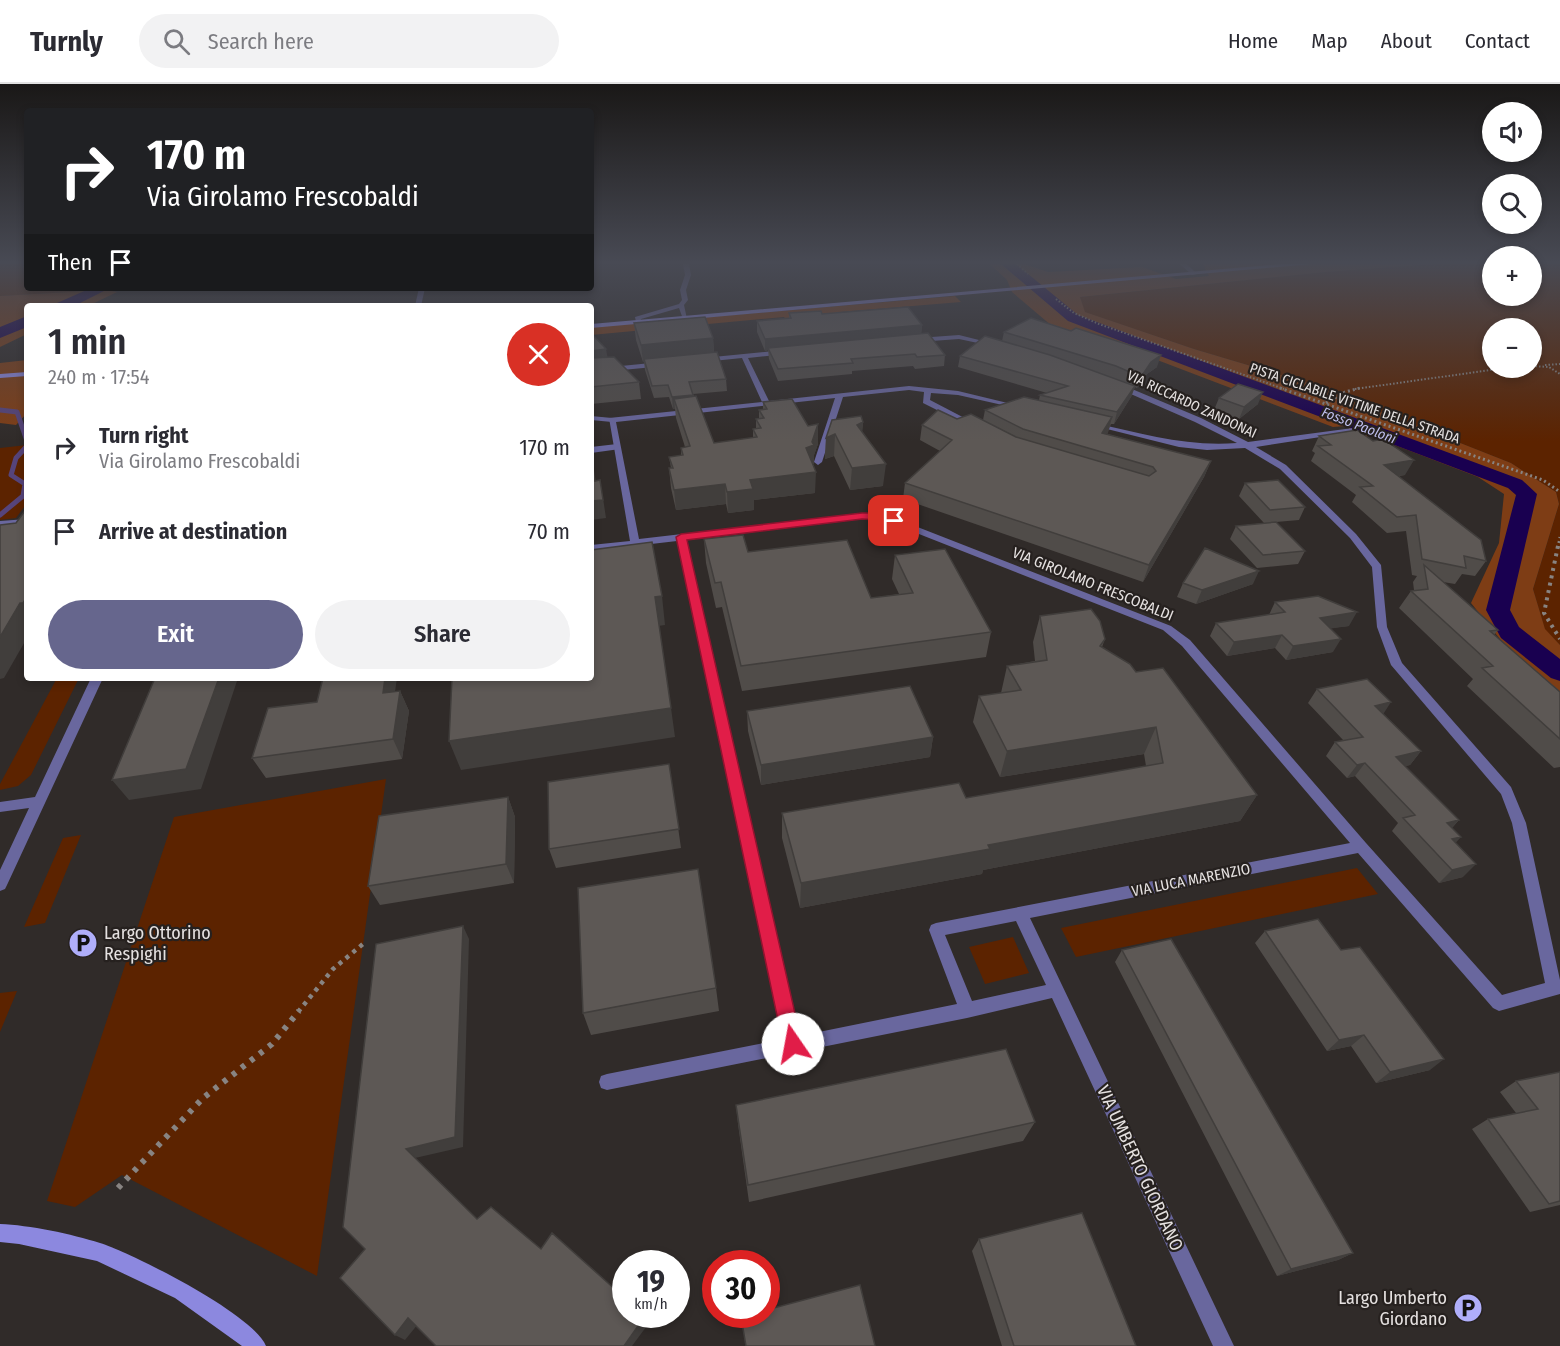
<!DOCTYPE html>
<meta charset="utf-8">
<style>
:root{--surface:#fff;--page:#f2f2f3;--text:#2b2b33;--muted:#7c7c81;--line:#e1e1e2;--accent:#66668d}
body{margin:0;font-family:"Fira Sans Condensed",sans-serif;background:var(--page);color:var(--text);height:100vh;display:flex;flex-direction:column;font-size:22px;white-space:nowrap}
*{box-sizing:border-box;margin:0}
p{font-size:20px;color:var(--muted)}
.icon{flex:none;width:33px;height:33px;fill:none;stroke:currentColor;stroke-width:2;stroke-linecap:round;stroke-linejoin:round}
.map{position:relative;flex:1;overflow:hidden}
.sheet{position:absolute;left:24px;top:219px;width:570px;height:378px;display:flex;flex-direction:column;background:var(--surface);border-radius:6px;box-shadow:0 3px 9px #0003}
.sheet>*{flex:none}
.hud{position:absolute;left:24px;top:24px;width:570px;height:183px;border-radius:6px;box-shadow:0 3px 9px #0003;background:#202124;color:#fff;overflow:hidden}
.buttons{position:absolute;left:1482px;top:18px;display:grid;gap:12px}
.buttons a{display:grid;place-items:center;width:60px;height:60px;border-radius:50%;background:var(--surface);box-shadow:0 3px 9px #0003;font-size:30px}
.speed{position:absolute;left:612px;top:1166px;display:flex;gap:12px;font-size:30px;font-weight:700;text-align:center}
.speed>*{display:grid;place-content:center;width:78px;height:78px;border-radius:50%;background:var(--surface);box-shadow:0 3px 9px #0003;line-height:1}
.speed small{font-size:15px;font-weight:400}
.speed .limit{border:9px solid #d22;background:#fff;color:#111}
.pin{position:absolute;display:grid;place-items:center;width:51px;height:51px;color:#fff;margin:-26px;border-radius:12px;box-shadow:0 3px 9px #0006}
.me{position:absolute;width:66px;margin:-33px;rotate:348deg;stroke-linejoin:round;filter:drop-shadow(0 0 4px #0008)}
.turn{display:flex;align-items:center;gap:21px;height:126px;padding:0 24px;font-size:27px}
.turn .icon{width:78px;height:78px;stroke-width:2.5}
.turn b{display:block;font-size:42px;line-height:51px}
.then{display:flex;align-items:center;height:57px;padding:0 24px;background:#0003;gap:12px;font-size:22px}
.round{display:grid;place-items:center;flex:none;width:63px;height:63px;border-radius:32px;background:var(--page)}
.head{display:flex;align-items:center;justify-content:space-between;height:102px;padding:0 24px}
h1{font-size:36px;font-weight:600;line-height:45px}
.primary-button{display:flex;gap:12px;margin-top:auto;padding:12px 24px}
.primary-button a{flex:1;height:69px;border-radius:36px;background:var(--accent);color:#fff;font-size:24px;font-weight:600;line-height:69px;text-align:center}
.primary-button a+a{background:var(--page);color:var(--text)}
ul{padding:0;list-style:none}
li{display:flex;align-items:center;gap:18px;height:84px;padding:0 24px}
li div{flex:1}
li b{display:block;font-size:22px}
li em{font-style:normal}
header{display:flex;align-items:center;gap:36px;box-sizing:border-box;height:84px;padding:0 30px;background:var(--surface);border-bottom:2px solid var(--line)}
header strong{font-size:28px}
nav{display:flex;gap:33px;margin-inline-start:auto;font-size:21px}
.search{width:420px;height:54px;background:var(--page);display:flex;align-items:center;gap:15px;box-sizing:border-box;padding:0 21px;border-radius:33px;color:var(--muted);font-size:22px}
.map>svg:first-child{display:block}
.green{fill:#5c2300;fill-rule:evenodd}
.forest{fill:#7e3d15}
.lines{fill:none;stroke-linecap:round;stroke-linejoin:round}
.stream{stroke:#56447b;stroke-width:5}
.canal{fill:#190050;fill-rule:evenodd}
.path-far4{stroke:#888482;stroke-width:2;stroke-dasharray:1.5 2;stroke-linecap:butt}
.path-far3{stroke:#888482;stroke-width:3;stroke-dasharray:2 3;stroke-linecap:butt}
.path-far2{stroke:#888482;stroke-width:4;stroke-dasharray:3 4.5;stroke-linecap:butt}
.path-far1{stroke:#888482;stroke-width:4.5;stroke-dasharray:4 5;stroke-linecap:butt}
.path{stroke:#888482;stroke-width:6;stroke-dasharray:4.5 7;stroke-linecap:butt}
.lane{fill:#69679e;fill-rule:evenodd}
.street{fill:#69679e;fill-rule:evenodd}
.secondary{fill:#8c88df;fill-rule:evenodd}
.wall{fill:#504c49}
.shaded-wall{fill:#413e3c}
.building{fill:#5d5855;stroke:#413e3c;stroke-width:1.5}
.route{fill:#e11d48;stroke:#92132f;stroke-width:1.5}
.labels{text-anchor:middle;stroke-width:4.5;stroke-linejoin:round;paint-order:stroke}
.far-street-label{font-size:14px;fill:#e5e1e0;stroke:#26211f}
.far-water-label{font-size:14px;font-style:italic;fill:#bfbfed;stroke:#26211f}
.street-label{font-size:15px;fill:#e5e1e0;stroke:#26211f}
.near-poi-label{font-size:18px;fill:#e5e1e0;stroke:#26211f;text-anchor:start}
.near-street-label{font-size:18px;fill:#e5e1e0;stroke:#26211f}
</style>
<header>
<strong>Turnly</strong>
<div class="search"><svg class="icon" aria-label="search" viewBox="0 0 24 24"><circle cx="10" cy="10" r="6"/><path d="M15 15l6 6"/></svg>Search here</div>
<nav><a>Home</a><a>Map</a><a>About</a><a>Contact</a></nav>
</header>
<div class="map">
<svg width="1560" height="1262" viewBox="0 0 1560 1262">
<rect width="100%" height="100%" fill="#302b29"/>
<path class="green" d="M0,180h27v24h67l-7,3 -87,5z
M1435,180h57v32h40v-32h28v381l-15,-15 -12,-41 26,-85 -3,-12 -45,-29 -200,-79 -117,-35 -110,-37 -4,-15 246,-25zM1492,244h40v40h-40z
M27,361v58l-11,15 -16,2v-72z
M57,594h22l-48,97 -13,11 -18,4v-6z
M386,695l-69,497 -195,-101 -47,32 -28,-6 127,-384z
M81,751l-36,88 -21,4 39,-89z
M1357,784l21,26 -302,63 -15,-29z
M1013,853l16,36 -44,11 -16,-37z
M17,907l-17,41v-39z"/>
<path class="forest" d="M990,180h34l24,8 94,-5 34,12 33,-3 -6,-12h232l-109,8 -246,25 5,15 109,37 117,35 200,79 45,29 3,12 -26,85 12,40 15,16v50l-44,-36 -45,-56 28,-60 5,-49 -26,-17 -107,-41 -8,1 -18,-11 -12,1 -181,-69 -100,-32 -40,-34 -5,-12z
M94,204l23,4 -29,14h-61v28l-27,13v-51l87,-5z
M955,212l6,6 -122,10 -7,8 -44,3 -4,-6 -193,18v-8z
M27,276v53l-11,12 -16,-2v-60z"/>
<g class="lines">
<path class="stream" d="M0,326l17,2 10,29
M0,431l23,-19 2,-12 -14,-9 5,-17 11,-12"/>
<path class="canal" d="M1001,180h15l62,51 444,165 15,14 -27,116 9,17 41,32v22l-9,-3 -50,-40 -15,-28 30,-115 -8,-7 -440,-167z
M91,204h19l-36,18h-19l2,-3z
M27,232v11l-27,11v-11z"/>
<path class="path-far4" d="M1017,180l11,10
M1056,215l18,14 25,11 185,65
M1545,281l15,-1
M1532,282l17,1 11,7
M1355,305l150,-21"/>
<path class="path-far3" d="M1280,304l263,92 17,12
M1326,319l19,-11 15,-4
M1558,464l2,-11"/>
<path class="path-far2" d="M1558,462l-14,67 16,26"/>
<path class="path-far1" d="M298,928l35,-43 30,-25"/>
<path class="path" d="M118,1104l85,-90 69,-54 27,-33"/>
<path class="lane" d="M683,180h6l2,11 -5,15 2,10 -4,5 3,14h-4l-4,-11 -38,11 -1,3h-4l-1,-5 44,-13 3,-4 -2,-10 5,-15z
M591,332l21,2 4,2 -4,2 -21,-2z
M617,360l3,1v4l-29,4v-6z"/>
<path class="street" d="M1180,180h7l10,10 -5,1z
M419,204h6l-4,18h-6z
M959,251l36,9 -3,2 -33,-7 -41,3 -3,-2 3,-2z
M784,266l4,2 -1,2 -39,4 21,43 140,-15 49,5 66,16 -4,2 -62,-14 -27,-2 -1,7 44,23 1,2 -4,2 -48,-24 1,-11 -15,-2 -66,7 -21,65 -4,3 -4,-3 21,-64 -219,24 23,117 223,-26h15l20,6 274,107 19,14 176,203 136,152 43,-12 -33,-160 -11,-29 -110,-129 -14,-38 -5,-60 -22,-29 -70,-69 -35,-21 -38,2 -28,-3 -88,-22 4,-2c48,11 93,24 142,20l-42,-21 -78,-34v-4h3l81,34 47,24 105,-14 4,2 -4,2 -97,15 30,18 70,69 25,31 6,62 15,36 109,124 15,36 34,157v14l-61,17 -6,-3 -135,-155 -328,65 204,428h-21l-161,-348 -85,20 -360,72 -6,-2 -2,-6 2,-6 6,-2 177,-35 -107,-498 -86,10v-6l39,-4 -21,-123 153,-16 -20,-44 -39,4 -4,-2 4,-2zM862,435h14l15,4 272,107 19,16 168,197 -414,80 -5,2 -2,5 28,74 -158,32 -113,-496zM1016,837l30,64 -74,16 -27,-66z
M661,278l4,2 -1,2 -73,7v-4z
M27,435v6l-27,2v-6z
M91,594h12l-96,207 -2,4 -5,2v-21l29,-62 -29,4v-10l35,-5z"/>
<path class="secondary" d="M1282,180h29l-720,64v-4z
M27,288v4l-27,2v-4z
M0,1140c29,1 72,10 100,19 34,11 153,71 166,103h-24l-67,-48 -78,-37 -78,-17 -19,-2z"/>
</g>
<path class="wall" d="M789,229l33,1 100,11 -1,9 24,21 -1,11 -29,3 -2,-3 -61,5v3l-74,7 -9,-22 -1,-9 -3,1 -8,-19v-11l32,-3z
M634,239l79,15 1,14 12,27 1,12 -34,3 21,49 39,-5v-9l3,-1v-9l3,-1v-8l4,-1v-7l55,42 -4,11 -1,10 2,28 -61,7v10l-26,3 -2,-9 -50,6 -5,-22 -2,-20h2l-2,-11 12,-1v-8l4,-1 -9,-29 -1,-9h-2l-4,-12 -15,1 -9,-28 -1,-8h-1l-7,-22z
M1004,248l153,35 -10,7 -10,14 -2,-1 -4,10 -17,27h-3l-4,10 104,27 -7,16 -61,105 -240,-83 2,-16 35,-32 -20,-11 2,-15 35,-6 26,1 2,-10 54,-10 1,-5 7,-2 -89,-26 2,-11 42,-15z
M591,249l16,24 32,25 2,17 -50,5z
M1219,314l39,6 -19,15 -25,-9z
M863,338l-1,11 21,53 -33,4 -16,-34 -9,3 1,-21z
M1319,352l86,39 -6,1 87,85 -11,15 -13,-2 -7,10 -12,-2 55,48 -4,5 66,57v75l-6,1 -87,-82 6,-7 -74,-71 12,-17 3,-1 -1,-8 4,-6 -5,-1 -6,-44 -19,2 -35,-31 4,-7 -45,-34 4,-8 -3,-2z
M1245,399l60,24 -6,13 -23,2 29,29 -7,13 -41,4 -27,-29 6,-13 28,-3 -25,-27z
M704,455l44,13 123,46 28,-4 -7,-15 3,-24 96,77 -5,25 -244,34 -20,-84 -6,1 -10,-45z
M1183,499l70,1 -57,20 -19,-7z
M1275,518l74,24 -18,2 2,24 -47,8 -11,-12 -48,8 -17,-20 6,-13 53,-8z
M1040,532l65,23 -3,8 34,25 121,123 -17,26 -257,49 -1,4 -182,34 -18,-70v-25l184,-15 180,-32 -2,-12 -144,23 -27,-55 6,-26 22,-3 6,-27 28,-5 -2,-19z
M1317,605l66,25 38,37 -11,14 -5,1 54,54 -7,8 11,49 -24,6 -47,-52 6,-8 -43,-47 -8,2 -21,-22 9,-14 9,-1 -36,-38z
M400,607l9,20 -7,48 -136,19 -14,-20 143,-66z
M747,627l186,26 -3,20 -169,28 -13,-54z
M669,680l12,84 -125,20 -7,-19z
M508,713l7,20 -1,66 -134,22 -12,-19z
M1265,847l165,139 -54,13 -25,-37 -24,5 -72,-108z
M1122,866l231,303 -15,7 -61,16 -162,-314z
M716,904l3,23 -128,24 -8,-22z
M1560,988v133l-30,7 -58,-83 16,-10 28,-6 -16,-21 16,-11z
M736,1021l299,17 -12,19 -274,61 -11,-78z
M979,1155l157,107h-134l-30,-95z"/>
<path class="shaded-wall" d="M922,241l-1,11 -153,12v2l-3,1v-12z
M713,254l1,17 -70,4v3h-1l-2,-17z
M606,265l3,16 -18,2v-16z
M1161,271l-4,12 -10,7 -10,14 4,-11 10,-15z
M1135,302l-4,11 -17,27 3,-12z
M1263,308l-5,12 -19,15 5,-12z
M693,311l1,12 -20,-8 1,10h-2l-1,-12z
M1112,333l-4,16 -11,16 5,-16z
M863,338l-2,21 -4,-18z
M818,340v20l-4,11v9l-9,4 1,-20 6,-6z
M591,342l2,16h-2z
M835,350l-1,22 -9,3 1,-21z
M1414,376l-9,15 -29,4 8,-14z
M1211,377l-7,16 -61,105 6,-17z
M886,380l-3,22 -33,4 2,-22z
M816,388l-1,21 -61,7v10l-26,3 -1,-21 23,-12z
M725,400l1,20 -50,6 -2,-20z
M603,414l3,20 -15,2v-19z
M1259,487l-6,13 -57,20 6,-14z
M662,512l3,29 -7,1 -3,-29z
M27,513v41l-23,40 -4,1v-42l20,-34z
M1357,528l-8,14 -36,5 7,-13z
M1282,551l-7,13 -48,8 7,-14z
M1341,555l-8,13 -47,8 7,-14z
M219,594h19l-37,111 -72,11 -17,-20z
M385,594h12l-5,35 -9,-20z
M400,607l9,20 -7,48 -9,-20z
M1391,618l-9,14 -7,-10z
M671,624l4,29 -214,33 -12,-29z
M1156,643l-12,27 -144,23 7,-26z
M933,653l-3,20 -169,28v-20z
M1421,667l-11,14 -24,5 10,-13z
M1365,679l-10,13 -8,2 10,-13z
M1257,711l-17,26 -257,49 -1,4 -182,34 1,-25 187,-38z
M508,713l7,20 -1,66 -8,-19z
M1459,736l-12,13v-10z
M1461,753l-12,13 3,-11z
M1476,780l-13,13 -24,6 13,-13z
M463,842l6,13 -6,208 -48,11 -9,-9z
M1364,951l-13,11 -24,5 12,-11z
M1444,975l-14,11 -54,13 14,-11z
M1353,1169l-15,7 -61,16 14,-7z
M645,1232l4,7 -17,23h-8z
M408,1234l10,6 -13,16 -10,-5z"/>
<path class="building" d="M908,223l14,18 -157,14 -8,-18 34,-3 -2,-5 32,-2 1,3z
M705,233l8,21 -72,7 -7,-22z
M1031,234l40,13 5,-3 85,27 -10,7 -10,15 -25,-11 -112,-34z
M591,249l15,16 -15,2z
M928,249l17,22 -28,2 -2,-3 -64,5 2,4 -75,6 -10,-21z
M985,252l65,19 85,31 -18,26 -77,-17 28,-9 -108,-30z
M717,268l9,27 -37,3 4,13 -21,2 -4,-12 -16,1 -8,-27z
M614,273l25,25 -48,5v-29z
M1238,300l25,8 -19,15 -25,-9z
M696,312l18,47 43,-6 -4,-8 8,-1 -5,-9 8,-1 -5,-8 8,-1 -4,-7 29,-3 16,27 10,-2 -6,18 2,3 -8,3 10,24 -66,8 3,9 -26,3 -2,-8 -51,6 -5,-22h4l-4,-11 14,-2 -2,-7 9,-2 -16,-47z
M1024,313l88,20 -10,16 109,28 -62,104 -244,-82 47,-43 -30,-15 16,-15 19,9 14,-5 45,23 133,39 7,-5 -3,-4 -130,-38 -38,-19z
M861,332l2,6 -6,3 29,39 -34,4 -17,-34 -9,4 6,-18z
M1357,346l16,11 10,-2 31,21 -30,5 97,75 5,21 -22,-5 2,12 -44,-9 -6,-44 -19,2 -37,-30 13,-1 -55,-40 13,-1 -12,-9z
M591,372l4,25 5,-1 3,20 -12,1z
M1278,396l27,27 -35,3 -25,-27z
M27,424v89l-4,6h-3l-20,34v-112l16,-2z
M1276,438l29,29 -42,4 -27,-29z
M743,451l5,17 99,-12 24,58 42,-5 -18,-38 50,-6 46,83 -250,34 -20,-84 -6,1 -11,-44z
M652,458l10,54 -7,1 16,111 -222,33 3,-63h139v-128z
M1205,464l54,23 -57,19 -19,-7z
M1424,481l74,65 -8,1 70,61v47l-78,-71 11,-2 -82,-75 17,-2z
M1318,512l39,16 -37,6 21,21 -48,7 -11,-11 -48,7 -18,-19 69,-11 -10,-10z
M1091,525l9,12 5,18 -5,7 30,18 6,8 27,-4 94,127 -269,50 2,4 -189,34 -19,-70 177,-30 7,15 197,-35 -7,-36 -149,24 -28,-55 42,-6 -14,-24 40,-6 -7,-44z
M155,594h64l-33,91 -74,11z
M323,594h62l-2,15 17,-2 -7,48 -141,19 16,-50 49,-6z
M1367,595l24,23 -16,4 46,45 -25,6 63,63 -12,3 14,14 -9,2 24,25 -24,6 -49,-52 12,-3 -50,-52 -8,2 -22,-23 28,-5 -46,-48z
M910,602l23,51 -172,28 -14,-54z
M669,680l10,65 -130,20 -1,-67z
M508,713l-2,67 -138,22 11,-70z
M698,785l18,119 -133,25 -5,-125z
M1318,835l23,31 19,-3 84,112 -54,13 -26,-37 -25,5 -74,-109z
M463,842l-8,211 -49,12 71,70 14,-12 50,42 11,-16 74,66v15h16l3,2 -21,30h-188l-28,-28 -13,17 -55,-57 25,-29 -22,-22 33,-283z
M1171,855l182,314 -62,16 -169,-319z
M1006,965l29,73 -287,63 -12,-80z
M1560,988v129l-11,3 -61,-85 50,-10 -22,-28z
M1082,1129l54,133h-122l-35,-107z
M860,1201l15,61h-129l-5,-29 11,-3h14v-4z"/>
<linearGradient id="sky" x2="0" y2="1"><stop stop-color="#1a1817"/><stop offset="0.5" stop-color="#484a54"/><stop offset="1" stop-color="#484a54" stop-opacity="0"/></linearGradient>
<rect width="1560" height="357" fill="url(#sky)"/>
<path class="route" d="M862,429h15l22,8 -5,3 -17,-4 -15,-1 -175,21 115,504 -3,6 -6,3 -7,-3 -3,-6 -107,-507 5,-3z"/>
<defs>
<g id="parking-disc" transform="scale(1.5)"><circle r="9.5" fill="#afaefa" stroke="#26211f"/><path d="M-3.5-5.5H1a3.5 3.5 0 0 1 0 7H-1V5.5H-3.5ZM-1-3.4V-.6H.8a1.4 1.4 0 0 0 0-2.8Z" fill="#111"/></g>
</defs>
<g fill-rule="evenodd">
<use href="#parking-disc" x="83" y="859"/>
<use href="#parking-disc" x="1468" y="1224"/>
</g>
<g class="labels">
<g class="far-street-label">
<text transform="translate(1355 319) rotate(19)" y="5">PISTA CICLABILE VITTIME DELLA STRADA</text>
<text transform="translate(1192 320) rotate(25)" y="5">VIA RICCARDO ZANDONAI</text>
</g>
<g class="far-water-label">
<text transform="translate(1359 341) rotate(21)" y="5">Fosso Paoloni</text>
</g>
<g class="street-label">
<text transform="translate(1093 500) rotate(22)" y="5">VIA GIROLAMO FRESCOBALDI</text>
<text transform="translate(1191 796) rotate(-11)" y="5">VIA LUCA MARENZIO</text>
</g>
<g class="near-poi-label">
<text x="104" y="855">Largo Ottorino<tspan x="104" dy="21">Respighi</tspan></text>
<text x="1447" y="1220" text-anchor="end">Largo Umberto<tspan x="1447" dy="21">Giordano</tspan></text>
</g>
<g class="near-street-label">
<text transform="translate(1140 1084) rotate(65)" y="6">VIA UMBERTO GIORDANO</text>
</g>
</g>
</svg>
<div class="buttons">
<a><svg class="icon" aria-label="sound" viewBox="0 0 24 24"><path d="M4 9h4l5-4v14l-5-4H4zM17 9q2 3 0 6"/></svg></a>
<a><svg class="icon" aria-label="search" viewBox="0 0 24 24"><circle cx="10" cy="10" r="6"/><path d="M15 15l6 6"/></svg></a>
<a>+</a>
<a>−</a>
</div>
<div class="speed"><div>19<small>km/h</small></div><div class="limit">30</div></div>
<div class="pin" style="left:894px;top:437px;background:#d93025"><svg class="icon" aria-label="arrive" viewBox="0 0 24 24"><path d="M6 21V4h12l-3 4 3 4H6"/></svg></div>
<svg class="me" style="left:793px;top:960px" viewBox="-20 -20 40 40"><circle r="19" fill="#fff"/><path d="M0-13L10 11 0 6-10 11z" fill="#e11d48"/></svg>
<div class="hud">
<div class="turn"><svg class="icon" aria-label="right" viewBox="0 0 24 24"><path d="M7 20v-9h11M14 6l5 5-5 5"/></svg><div><b>170 m</b>Via Girolamo Frescobaldi</div></div>
<div class="then">Then<svg class="icon" aria-label="arrive" viewBox="0 0 24 24"><path d="M6 21V4h12l-3 4 3 4H6"/></svg></div>
</div>
<section class="sheet">
<div class="head"><div><h1>1 min</h1><p>240 m · 17:54</p></div><a class="round" style="background:#d93025;color:#fff"><svg class="icon" aria-label="close" viewBox="0 0 24 24"><path d="M6 6l12 12M18 6L6 18"/></svg></a></div>
<ul>
<li><svg class="icon" aria-label="right" viewBox="0 0 24 24"><path d="M7 20v-9h11M14 6l5 5-5 5"/></svg><div><b>Turn right</b><p>Via Girolamo Frescobaldi</p></div><em>170 m</em></li>
<li><svg class="icon" aria-label="arrive" viewBox="0 0 24 24"><path d="M6 21V4h12l-3 4 3 4H6"/></svg><div><b>Arrive at destination</b></div><em>70 m</em></li>
</ul>
<div class="primary-button"><a>Exit</a><a>Share</a></div>
</section>
</div>
